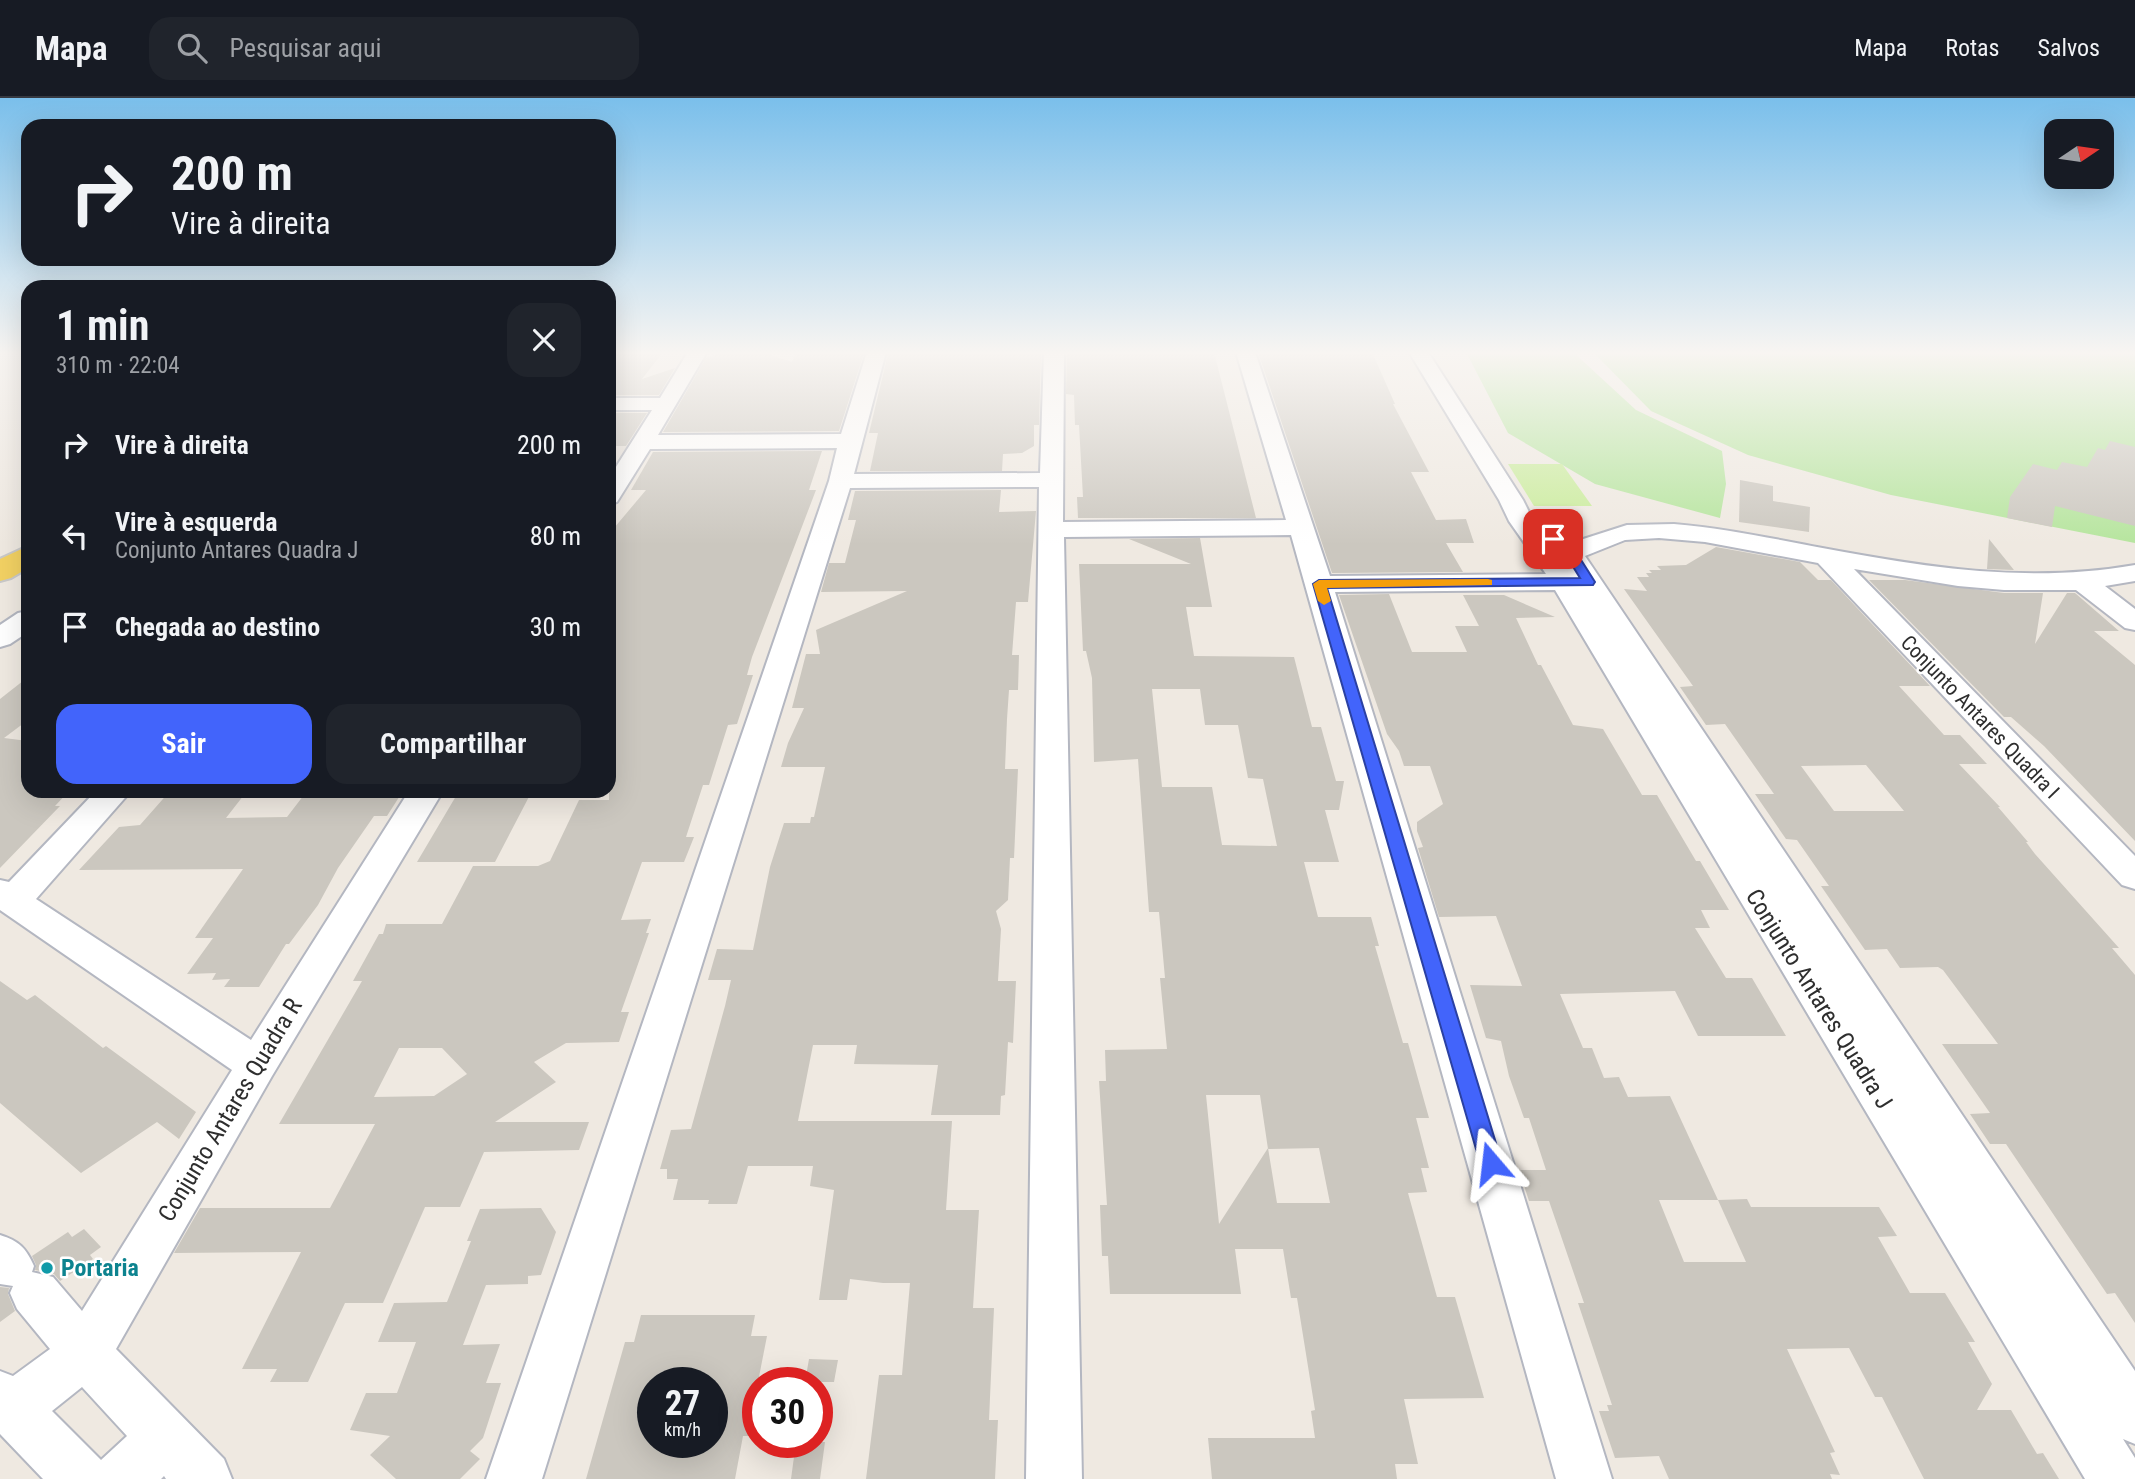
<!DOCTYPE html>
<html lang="pt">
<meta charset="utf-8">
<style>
:root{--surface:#171b24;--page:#20242c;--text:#f1f3f6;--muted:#9ea1a6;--line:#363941;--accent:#4264fb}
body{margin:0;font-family:"Roboto Condensed",sans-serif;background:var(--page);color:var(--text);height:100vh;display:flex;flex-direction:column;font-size:26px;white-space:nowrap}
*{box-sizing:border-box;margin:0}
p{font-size:23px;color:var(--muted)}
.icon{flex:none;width:38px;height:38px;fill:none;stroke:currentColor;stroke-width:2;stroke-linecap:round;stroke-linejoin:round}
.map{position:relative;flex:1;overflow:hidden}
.drawer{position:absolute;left:21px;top:182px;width:595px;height:518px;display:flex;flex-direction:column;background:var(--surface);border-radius:21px;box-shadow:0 7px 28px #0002}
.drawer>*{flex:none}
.banner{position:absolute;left:21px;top:21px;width:595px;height:147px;border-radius:21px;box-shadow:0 7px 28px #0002;background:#171b24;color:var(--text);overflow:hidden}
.needle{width:46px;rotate:77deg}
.buttons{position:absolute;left:2044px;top:21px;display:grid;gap:14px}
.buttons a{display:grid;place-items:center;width:70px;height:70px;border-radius:14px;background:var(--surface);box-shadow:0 7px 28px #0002;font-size:35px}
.speed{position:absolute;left:637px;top:1269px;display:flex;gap:14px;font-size:35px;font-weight:700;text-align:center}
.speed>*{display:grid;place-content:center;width:91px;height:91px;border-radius:50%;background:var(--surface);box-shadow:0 7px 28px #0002;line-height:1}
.speed small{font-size:18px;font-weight:400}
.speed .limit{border:10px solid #d22;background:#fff;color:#111}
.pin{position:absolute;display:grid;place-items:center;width:60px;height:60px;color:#fff;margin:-30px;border-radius:14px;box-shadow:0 4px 10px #0006}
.me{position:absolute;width:77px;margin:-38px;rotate:343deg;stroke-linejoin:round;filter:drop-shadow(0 0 5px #0008)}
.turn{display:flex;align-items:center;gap:24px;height:147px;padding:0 35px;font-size:32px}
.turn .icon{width:91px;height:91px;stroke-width:2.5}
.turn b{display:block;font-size:49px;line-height:60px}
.round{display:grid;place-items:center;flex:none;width:74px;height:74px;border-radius:21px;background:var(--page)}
.overview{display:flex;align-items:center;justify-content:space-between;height:119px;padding:0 35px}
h1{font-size:42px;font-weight:700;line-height:52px}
.primary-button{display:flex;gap:14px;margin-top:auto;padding:14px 35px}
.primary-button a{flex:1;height:80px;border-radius:21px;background:var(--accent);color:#fff;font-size:28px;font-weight:700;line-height:80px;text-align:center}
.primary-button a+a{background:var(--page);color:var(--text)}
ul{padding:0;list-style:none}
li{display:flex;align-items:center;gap:21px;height:91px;padding:0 35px}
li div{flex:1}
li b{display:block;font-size:26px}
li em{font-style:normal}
header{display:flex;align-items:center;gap:42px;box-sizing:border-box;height:98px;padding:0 35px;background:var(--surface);border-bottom:2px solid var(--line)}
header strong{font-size:33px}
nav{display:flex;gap:38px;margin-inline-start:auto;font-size:24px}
.search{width:490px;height:63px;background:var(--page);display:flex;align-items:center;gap:18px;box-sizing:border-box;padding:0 24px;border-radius:21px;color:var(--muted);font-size:26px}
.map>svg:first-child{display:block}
.green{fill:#b6e59e}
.pitch{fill:#c9ec9a}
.building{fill:#cbc7bf;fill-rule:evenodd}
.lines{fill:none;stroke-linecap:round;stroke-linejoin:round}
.minor-casing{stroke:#b4b7c1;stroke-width:4}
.major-casing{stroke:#c9c9c9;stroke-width:4}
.minor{fill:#fff;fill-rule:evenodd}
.major{fill:#f2d163;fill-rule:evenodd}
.route{fill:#4264fb;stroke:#2b41a3;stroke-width:2}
.slow{fill:#f59e0b}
.culture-dot{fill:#0f9aa8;stroke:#fff;stroke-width:2.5}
.labels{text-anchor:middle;stroke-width:5;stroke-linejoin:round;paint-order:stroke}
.street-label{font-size:21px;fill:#2e2e2e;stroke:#fff}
.near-street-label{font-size:24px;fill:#2e2e2e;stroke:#fff}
.near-culture-label{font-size:24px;font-weight:bold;fill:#0d838f;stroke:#fff;text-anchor:start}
</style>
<header>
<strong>Mapa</strong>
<div class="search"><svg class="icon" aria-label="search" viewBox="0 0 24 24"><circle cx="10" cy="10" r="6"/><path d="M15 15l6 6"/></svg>Pesquisar aqui</div>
<nav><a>Mapa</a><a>Rotas</a><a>Salvos</a></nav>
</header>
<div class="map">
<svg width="2135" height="1381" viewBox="0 0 2135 1381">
<rect width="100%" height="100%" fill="#efe9e1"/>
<path class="green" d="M1466,254h107l63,58 86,41 4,33 -6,34 -125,-34 -87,-51z
M1593,254h542v191l-244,-48 -143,-40 -97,-44z"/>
<path class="pitch" d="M1508,366h54l30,42h-58z"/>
<path class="building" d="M609,254h54l-21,27 33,-11 -16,27h-50z
M725,254h36l31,10 4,-10 68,1 -25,78 -176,1 43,-74z
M920,254h121l-2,73h-5v21l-12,7 -19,1 -1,17h-132l8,-38h-9l19,-79z
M1067,254h147l42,166h-178l-1,-21h6l-4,-72h-4l-1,-30 -8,-1z
M1258,254h114l23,52h-2l36,68h-18l25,48 30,-1 8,24h-28l17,29 -131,1z
M609,315h38l-21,33h-17z
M2110,343l25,6v79l-80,-20 -3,21 -45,-9 3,-21 23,-33 24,6 5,-8 25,5 11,-19 7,2z
M822,353l-13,39h7l-64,167 -5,18h6l-16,49 -9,1 -19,60h-6l-17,52h8l-10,25h-42l-21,58 30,-1 -5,14h3l-28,79h8l-10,30 -53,1 -32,19 22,20 -61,40h94l-10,28 -95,2 -24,55h-35l-42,96h-38l-37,79h-38l7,-13h-35l59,-117 -127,1 26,-45h130l45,-84h-96l83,-143h-9l26,-47h4l3,-10h56l31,-58h65l12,-5 29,-61h30v-266l37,-44h-15l22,-38zM399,950h43l25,26 -33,22 -60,1z
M1740,382l33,6v15l37,6 -1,25 -70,-10z
M1001,392l-2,22 37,-1 -8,91h-12l-4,53h7l-1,35h-9l-2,29 -2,50h13l-4,89h-4l-2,42 -12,11 5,18 -3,52h18l-3,62 -5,-1 -3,53 -4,1 -1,19h-69l7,-50 -84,-1 3,-19h-44l-15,76h154l-6,89h33l-6,98h21l-5,112h9l-3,59h-129l13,-104h23l8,-92h-27l-33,-4 -3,21h-28l15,-110 -24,-4 3,-20h-65l-11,38h-29l1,-4h-36l5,-21h-11v-10h-7l11,-39 20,-1 34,-123 6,-26h-23l9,-31 36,1 17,-83 14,-44h26l1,-6h3l11,-50h-44l7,-24 16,-35h-12l14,-54h14l-4,-24 91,-39 -86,1 8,-29h16l11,-43h-8l7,-29z
M1200,440l12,69h-26l8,49 100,1 18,70h9l15,54h8l-5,29h-14l14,52h-35l14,55h53l8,29h-4l28,97h5l21,75h-13l13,50h-8l6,24 -19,1 29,104h18l29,101 -80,1 14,65h-23l2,15h-185l-4,-41h107l-4,-27 4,-1 -18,-112h-6l-8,-49h-48l6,45h-131l-2,-38h-6l-2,-51h7l-8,-124h7l-1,-31 62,-1 -7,-71h5l-6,-66h-10l-11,-153 -44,3 -2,-84 -6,-27h-3l-4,-87h112l-62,-25zM1152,591h48l5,36h33l10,53 15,1 14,67 -55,-1 -10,-58h-50zM1206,997h54l8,54 51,-1 11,55h-53l-9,-55 -49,76z
M1989,441l25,31 -27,-1z
M1716,449l84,15 18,18h13l99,106h-31l45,49h16l27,29h-28l41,43h-2l30,35h-2l9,12 84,94h-7l23,27v348l-20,-30 -8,1 -101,-150h-16l-20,-30 20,-1 -48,-69h56l-55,-74 -5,-3 -38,1 -13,-19 -22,1 -44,-64h8l-32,-46 -11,-1 -31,-45h19l-49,-70 -19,1 -26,-38 13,-1 -69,-97 23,2 -10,-14h12l-3,-4h6l-3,-3h12l-4,-4 29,-1zM1866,667l38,46h-70l-33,-45z
M1869,482h36l99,13h39l-8,51 32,-51h8l44,38h-25l41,34v176l-91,-95 -33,-29h-7z
M1389,496l23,58h55l-12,-26h24l-16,-31h41l51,22 -39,1 22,47h3l32,60 30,4 39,66h15l39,66h4l29,49h-28l9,18h-15l31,50h26l34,58h-88l-23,-45 -115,3 23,54h9l12,30 15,-1 9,20 42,-1 48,104 29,-1 4,8h128l18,29 -19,1 32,56h35l30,49h-7l24,42 -15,26h34l26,44 6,-1 16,26h-135l-42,-82h-7l-26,-49 -62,1 48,103 -5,1 10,22 -10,-1 2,5h-163l-10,-23 -44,2 -16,-47h10l-2,-6h5l-34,-102h6l-35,-102h-20l-10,-31h27l-17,-52h-5l-15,-42 -8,-35 -15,-3 -16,-53 52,1 -26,-70 -57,1 -21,-69 5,-1 -6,-16v-9l26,-18 -13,-38h-26l-5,-15 -12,-17 -48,-139zM1659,1102h59l28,62h-62z
M28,579v43l-24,18 24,3v50h41l-14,15h5l-60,62v-169z
M170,693h77l-21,27 61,-1 20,-26h96l-16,25h-13l-36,52 -20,37 -29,39h-3l-27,43h-35l6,-8 -18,1 4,-7 -29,1 26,-36h-18l48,-69 -164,1 40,-43 21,-2z
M459,693h73l-37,71h-78z
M0,883l27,19 8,-5 68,53 3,-2 90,66 -17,27 -22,-17 -76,51 -81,-70z
M541,1110l15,24 -15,43 -13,1v8l-42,1 -23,60 37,-1 -14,39h15l-18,55 -13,13 10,8 -20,20h-64l-26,-24 20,-19 -40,-6 16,-37h31l19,-51h-38l16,-39 53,-1 24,-61h-4l13,-32z
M84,1131l17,18 -11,8 3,4 -33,22 -6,-7 -19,-4 1,-5 -4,-9 36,-24 4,5z
M0,1189l9,1 -1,6 7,17 -15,11z
M641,1217h114l-4,21h16l-9,46v54h-15l-8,43h-149l39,-137h9zM653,1284h59v60h-59z
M809,1261l29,1 -4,22h-29z
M796,1344h29l-5,37h-29z"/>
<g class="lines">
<g class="minor-casing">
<path id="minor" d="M688,254h19l-49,83 183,-1 26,-82h19l-32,122 186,-1 4,-121h20l-1,170 223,-2 -50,-168h19l75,224 216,-2 -37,-53 -10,-21 -90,-148h19l95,148 10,20 20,27 3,-4 9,-3 9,2 53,-17 47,-1c48,4 96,14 143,23 106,20 210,37 318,18v16l-30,5 30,23v21l-10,-2 -49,-38h-72l-46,-4 -104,-17 281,287v33l-13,-4 -304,-322 -113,-21 -46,-4 -34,2 -40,16 550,815v73l-12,-5 12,19v21h-50l-530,-889 -220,2 277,887h-56l-265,-944 -227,2 18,942h-56l13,-992 -189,1 -308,991h-56l343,-998 8,-33 -187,1 -33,53 -8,2v-26l43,-68h-43v-12h51z
M28,513v21l-18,12 -10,3v-22l18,-12z
M96,693h35l-95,108 215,141 158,-249h34l-171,285 -156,273 108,110 8,20h-66l-2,-3 -3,3h-118l-43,-45v-63l13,5 37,-27 -33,-40 -7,-16 3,-7 -13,-2v-49c19,6 26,13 34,31l-2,6 21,5 29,34 150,-241 -232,-160v-30l9,2zM82,1289l45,49 -26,24 -49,-49z"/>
</g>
<g class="major-casing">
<path id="major" d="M28,448v22l-17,10 -11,3v-22z"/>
</g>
<use href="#minor" class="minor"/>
<use href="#major" class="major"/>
</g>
<linearGradient id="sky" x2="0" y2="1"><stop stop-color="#7abfeb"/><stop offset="0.57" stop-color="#f8f5f2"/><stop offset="1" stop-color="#f8f5f2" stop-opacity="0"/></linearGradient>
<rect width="2135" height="447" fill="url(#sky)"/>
<path class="route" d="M1553,437l23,17 19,30 -2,3 -266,3 175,575 -4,7 -7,2 -8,-2 -3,-7 -167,-579 6,-4 261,-2 -13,-21 -20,-18z"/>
<path class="slow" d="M1488,481l4,1v5l-165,3 4,13 -7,4 -6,-4 -5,-17 6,-4z"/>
<circle class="culture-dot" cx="47" cy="1170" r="7"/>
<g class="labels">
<g class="street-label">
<text transform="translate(1980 619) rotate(46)" y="7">Conjunto Antares Quadra I</text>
</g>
<g class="near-street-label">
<text transform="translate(1819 901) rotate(58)" y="8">Conjunto Antares Quadra J</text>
<text transform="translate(230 1012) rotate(-59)" y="8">Conjunto Antares Quadra R</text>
</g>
<g class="near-culture-label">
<text x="61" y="1178">Portaria</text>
</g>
</g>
</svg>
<div class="buttons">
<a><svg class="needle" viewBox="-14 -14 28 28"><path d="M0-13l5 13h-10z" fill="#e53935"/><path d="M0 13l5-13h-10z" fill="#9ea1a6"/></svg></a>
</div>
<div class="speed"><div>27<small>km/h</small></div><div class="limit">30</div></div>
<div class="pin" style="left:1553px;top:441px;background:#d93025"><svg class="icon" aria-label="arrive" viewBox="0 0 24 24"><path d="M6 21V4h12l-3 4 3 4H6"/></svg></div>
<svg class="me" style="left:1491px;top:1065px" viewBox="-20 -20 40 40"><path d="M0-17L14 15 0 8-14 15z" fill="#4264fb" stroke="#fff" stroke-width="4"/></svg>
<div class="banner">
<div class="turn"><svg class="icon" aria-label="right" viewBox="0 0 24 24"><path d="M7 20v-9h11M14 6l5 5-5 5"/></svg><div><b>200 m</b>Vire à direita</div></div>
</div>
<section class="drawer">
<div class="overview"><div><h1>1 min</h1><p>310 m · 22:04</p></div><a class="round"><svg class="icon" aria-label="close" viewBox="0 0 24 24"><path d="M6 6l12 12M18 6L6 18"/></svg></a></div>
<ul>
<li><svg class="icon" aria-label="right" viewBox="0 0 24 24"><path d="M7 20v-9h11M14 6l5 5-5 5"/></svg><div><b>Vire à direita</b></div><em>200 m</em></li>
<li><svg class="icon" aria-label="left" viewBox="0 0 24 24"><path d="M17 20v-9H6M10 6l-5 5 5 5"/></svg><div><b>Vire à esquerda</b><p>Conjunto Antares Quadra J</p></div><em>80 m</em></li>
<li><svg class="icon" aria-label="arrive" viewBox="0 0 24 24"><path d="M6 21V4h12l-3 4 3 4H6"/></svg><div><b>Chegada ao destino</b></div><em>30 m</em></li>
</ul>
<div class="primary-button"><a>Sair</a><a>Compartilhar</a></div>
</section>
</div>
